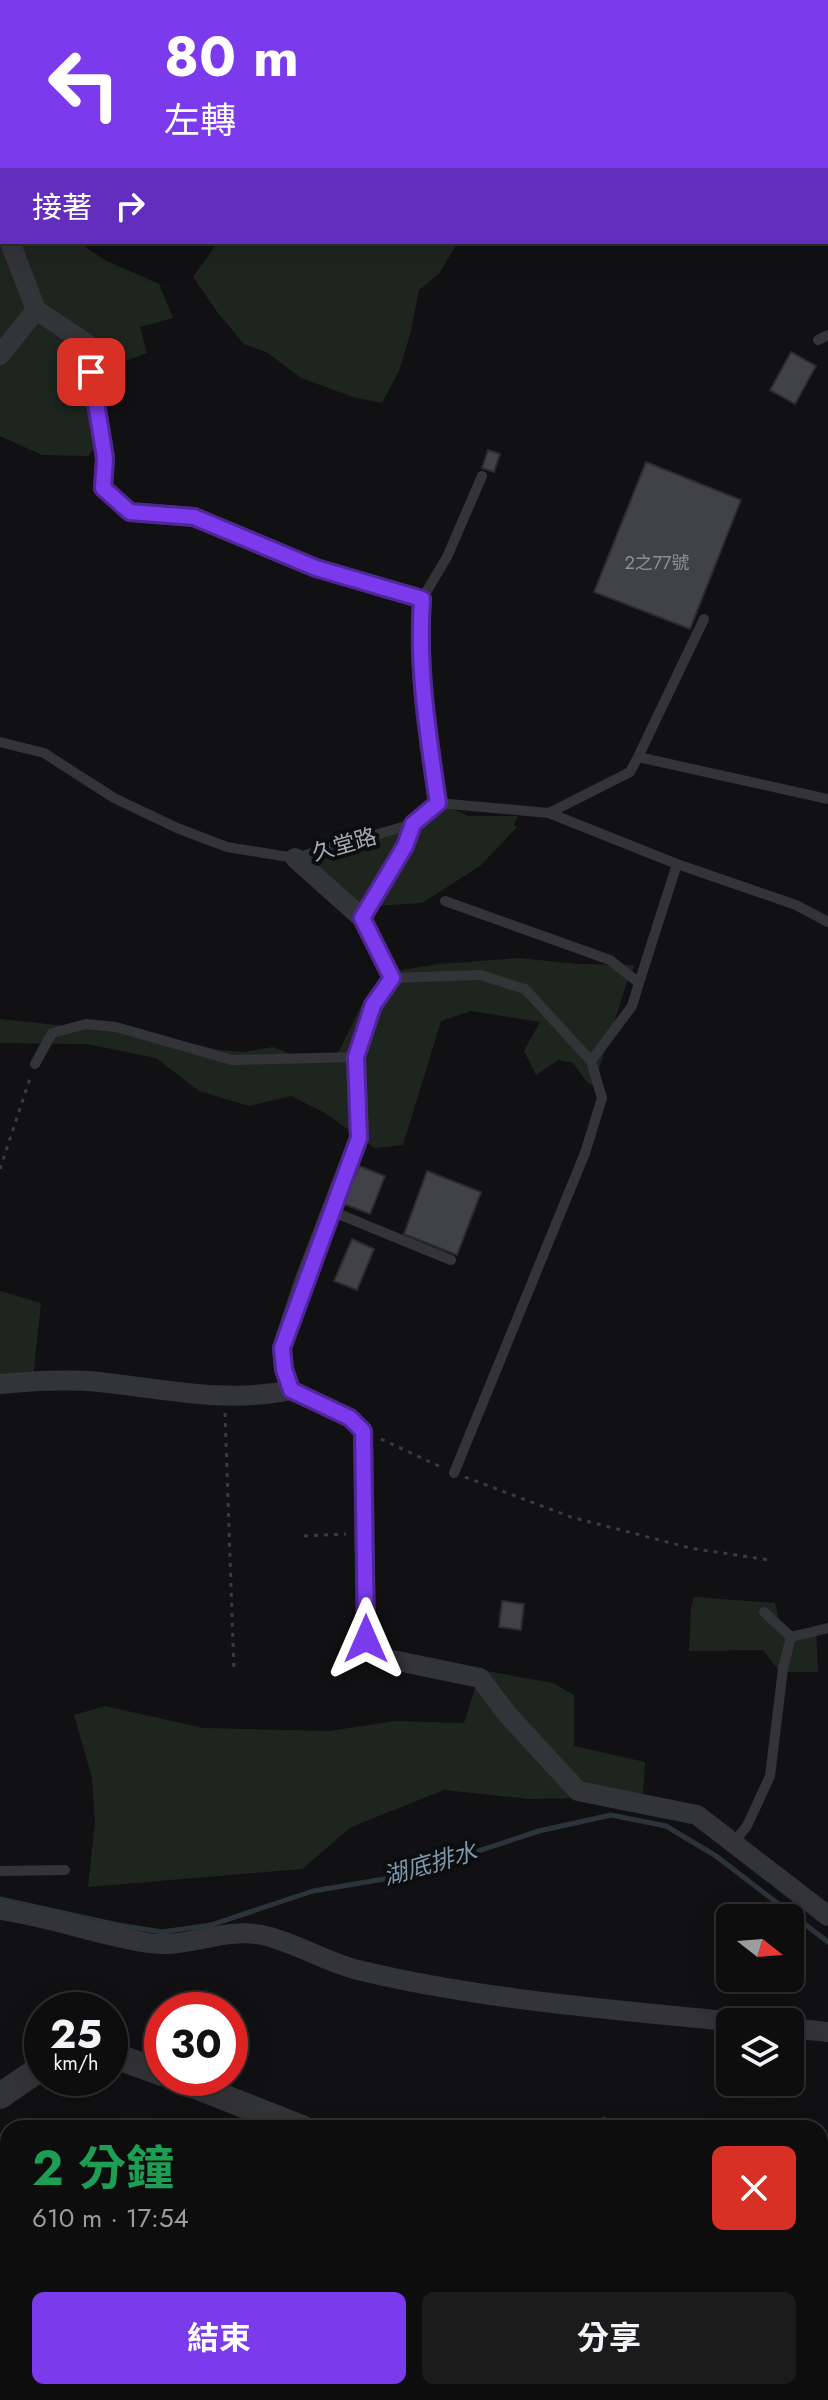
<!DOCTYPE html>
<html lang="zh-TW">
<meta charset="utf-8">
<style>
:root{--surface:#0d0d0e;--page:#1b1b1c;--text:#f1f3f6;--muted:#9a9c9e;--line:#2d2d2e;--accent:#7c3aed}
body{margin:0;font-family:Jost,"Noto Sans TC",sans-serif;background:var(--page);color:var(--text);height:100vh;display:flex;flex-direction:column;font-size:30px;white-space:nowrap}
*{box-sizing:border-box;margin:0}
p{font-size:26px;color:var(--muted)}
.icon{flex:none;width:44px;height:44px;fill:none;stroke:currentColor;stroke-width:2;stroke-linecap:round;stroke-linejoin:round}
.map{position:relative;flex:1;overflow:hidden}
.drawer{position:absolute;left:0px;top:2120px;width:828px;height:280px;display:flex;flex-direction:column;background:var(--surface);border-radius:24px 24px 0 0;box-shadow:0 8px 32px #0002,0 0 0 2px var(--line)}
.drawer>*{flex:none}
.banner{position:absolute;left:0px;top:0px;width:828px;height:244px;box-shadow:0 8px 32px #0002,0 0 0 2px var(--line);background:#7c3aed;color:#fff;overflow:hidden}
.needle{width:52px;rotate:107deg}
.fabs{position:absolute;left:716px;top:1904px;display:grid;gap:16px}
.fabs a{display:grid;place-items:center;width:88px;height:88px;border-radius:12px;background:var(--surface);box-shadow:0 8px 32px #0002,0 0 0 2px var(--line);font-size:40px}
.speed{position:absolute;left:24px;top:1992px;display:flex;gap:16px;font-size:40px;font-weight:700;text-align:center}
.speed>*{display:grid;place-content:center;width:104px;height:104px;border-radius:50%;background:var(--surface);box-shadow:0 8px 32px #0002,0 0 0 2px var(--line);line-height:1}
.speed small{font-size:20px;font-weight:400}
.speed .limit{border:12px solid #d22;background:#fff;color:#111}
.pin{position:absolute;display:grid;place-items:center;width:68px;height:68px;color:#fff;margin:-34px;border-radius:16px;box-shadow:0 4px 12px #0006}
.me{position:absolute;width:88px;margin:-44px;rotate:0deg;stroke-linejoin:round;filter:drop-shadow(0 0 6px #0008)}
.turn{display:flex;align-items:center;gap:28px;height:168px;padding:0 32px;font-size:36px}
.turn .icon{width:104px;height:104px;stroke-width:2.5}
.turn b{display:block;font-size:56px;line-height:68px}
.then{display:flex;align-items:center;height:76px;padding:0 32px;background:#0003;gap:16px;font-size:30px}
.round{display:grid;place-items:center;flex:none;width:84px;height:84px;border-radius:12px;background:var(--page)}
.head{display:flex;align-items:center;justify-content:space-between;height:136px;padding:0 32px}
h1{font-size:48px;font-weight:700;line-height:60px;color:#1e9e55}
.action{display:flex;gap:16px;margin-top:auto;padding:16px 32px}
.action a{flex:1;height:92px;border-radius:12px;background:var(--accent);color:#fff;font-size:32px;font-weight:700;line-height:92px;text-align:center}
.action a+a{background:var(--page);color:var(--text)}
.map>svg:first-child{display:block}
.green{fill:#1e251f}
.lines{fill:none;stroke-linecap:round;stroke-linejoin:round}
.stream{stroke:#2c343a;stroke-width:5}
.building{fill:#404246;stroke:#2c2c2f;stroke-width:2}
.path{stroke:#393b3e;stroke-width:3;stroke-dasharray:4 6;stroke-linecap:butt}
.service{stroke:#333437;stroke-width:10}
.minor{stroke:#333437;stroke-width:20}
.tertiary{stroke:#333437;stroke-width:26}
.route-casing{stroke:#51269a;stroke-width:20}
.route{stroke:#7c3aed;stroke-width:14}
.labels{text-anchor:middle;stroke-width:8;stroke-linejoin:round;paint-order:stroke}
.number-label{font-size:18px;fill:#8b8f97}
.street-label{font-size:22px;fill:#a4a9b2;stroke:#0c0d0e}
.water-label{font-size:24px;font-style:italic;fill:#7e97ab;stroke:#0c0d0e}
</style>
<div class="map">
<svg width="828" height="2400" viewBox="0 0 828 2400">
<rect width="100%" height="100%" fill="#111113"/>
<path class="green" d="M0,210h2v32h76l27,18 54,24 14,34 -33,9 7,26 -49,18 9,58 -19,27 -46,-1 -42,-19z
M218,242h240l-19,32 -20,16 -8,41 -12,40 -17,32 -29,-6 -52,-19 -33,-25 -24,-9 -26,-31 -25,-36z
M438,803l30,13h50l-4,9 3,2 -37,39 -58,37 -79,5 -42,-45 112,-39z
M519,958l59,6 57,1 -8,17 -28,87 5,24 -17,-11 -14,-19 -15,-3 -22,15 -12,-24 16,-29 -69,-11 -30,10 -38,124 -29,3 -49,-35 -34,-17 -42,10 -50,-15 -43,-33 -69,-14 -87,-1v-24l66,7 59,2 94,22 25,2 29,-5 25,10 39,-2 26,-53 20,-29 55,-9z
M0,1291l41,12 -8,75 -33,4z
M694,1597l81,6 7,29 34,-3 2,43h-38l-17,-22 -74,1 2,-43z
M481,1670l72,13 21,12v51l71,16 -3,51 -63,-15 -50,1 -85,-9 -93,37 -49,42 -214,18 7,-65 -3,-44 -18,-63 31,-9 98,22 126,3 67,-10 68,2z"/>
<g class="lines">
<path class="stream" d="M0,1899l118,26 44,7 49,-7 102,-34 89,-15 137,-45 72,-16 55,11 50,30 112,86"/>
</g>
<path class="building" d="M791,352l25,14 -21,38 -25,-14z
M488,450l12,4 -6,18 -12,-4z
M646,462l95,38 -51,129 -96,-37z
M359,1166l26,10 -15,38 -26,-10z
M427,1171l54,21 -24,63 -53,-21z
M352,1239l22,10 -17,41 -23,-9z
M502,1601l22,3 -3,26 -22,-3z"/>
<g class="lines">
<path class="path" d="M0,1169l31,-94
M225,1413l9,259
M381,1439l62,29
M465,1477l106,40 119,31 79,12
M304,1536l42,-2"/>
<path class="service" d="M818,340l10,-5
M422,599l25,-42 35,-81
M704,619l-66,138 190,42
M0,742l44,11 70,45 63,30 50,19 68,11 118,-34 25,-21 111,10 128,51 119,41 32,17
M549,813l81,-41 8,-15
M445,901l165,59 29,23 -7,23 -41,55 11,37 -17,55 -131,320
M362,918l43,-72 8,-22
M392,978l88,-3 45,14 66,72
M639,983l38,-119
M35,1064l17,-31 34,-9 30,3 116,33 124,-3
M331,1211l120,49
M764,1612l27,25
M734,1842l13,-16 23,-50 13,-107 8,-32 37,-9
M0,1871l65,-1
M603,2128l1,-6"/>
<path class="minor" d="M617,0l1,2
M826,138h2
M0,224l2,2
M10,242l26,68 50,33 19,115 -2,30 27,24 64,5 122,51 106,31c-5,69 6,136 16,204
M0,355l36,-45
M295,858l67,60 30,60 -19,27 -17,52 3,81 -55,144 -22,66 2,21 7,21 59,28 13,13 3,208 17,19 97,20 27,36 71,77 119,24 131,101
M0,1384c33,-3 67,-5 99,-2 65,7 128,22 192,8
M0,1910c50,7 98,25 148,33 38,6 77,-16 114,-8 33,7 63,27 96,35 124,30 253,39 378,52
M790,2028l38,4"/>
<path class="tertiary" d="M110,2054l52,19
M175,2078l127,50
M0,2096l42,-29
M820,2333l8,3"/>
</g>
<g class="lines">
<g class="route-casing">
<path id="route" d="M91,372l14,86 -2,30 27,24 64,5 122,51 106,31c-5,69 6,136 16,204l-25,21 -8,22 -43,72 30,60 -19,27 -17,52 3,81 -77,210 2,21 7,21 59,28 13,13 3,208"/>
</g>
<use href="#route" class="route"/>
</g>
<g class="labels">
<g class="number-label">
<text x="657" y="569">2之77號</text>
</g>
<g class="street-label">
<text transform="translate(344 844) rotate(-16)" y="8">久堂路</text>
</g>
<g class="water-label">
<text transform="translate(430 1864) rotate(-16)" y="8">湖底排水</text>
</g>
</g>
</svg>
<div class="fabs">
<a><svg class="needle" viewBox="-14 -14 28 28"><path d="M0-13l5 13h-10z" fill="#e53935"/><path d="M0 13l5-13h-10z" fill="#9a9c9e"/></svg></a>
<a><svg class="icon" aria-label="layers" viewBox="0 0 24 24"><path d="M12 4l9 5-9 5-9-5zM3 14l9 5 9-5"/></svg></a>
</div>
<div class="speed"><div>25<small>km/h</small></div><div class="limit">30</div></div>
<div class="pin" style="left:91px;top:372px;background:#d93025"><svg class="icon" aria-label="arrive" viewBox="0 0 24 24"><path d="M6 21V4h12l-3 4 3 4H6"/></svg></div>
<svg class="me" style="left:366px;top:1639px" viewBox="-20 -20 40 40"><path d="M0-17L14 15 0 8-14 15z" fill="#7c3aed" stroke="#fff" stroke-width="4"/></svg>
<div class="banner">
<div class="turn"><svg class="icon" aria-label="left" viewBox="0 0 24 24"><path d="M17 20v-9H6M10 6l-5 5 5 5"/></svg><div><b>80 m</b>左轉</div></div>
<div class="then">接著<svg class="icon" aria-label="right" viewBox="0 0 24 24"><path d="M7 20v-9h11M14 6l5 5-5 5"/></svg></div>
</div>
<section class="drawer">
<div class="head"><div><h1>2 分鐘</h1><p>610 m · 17:54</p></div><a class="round" style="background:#d93025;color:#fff"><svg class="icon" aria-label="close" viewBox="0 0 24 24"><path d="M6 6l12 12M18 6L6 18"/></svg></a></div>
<div class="action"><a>結束</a><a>分享</a></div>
</section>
</div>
